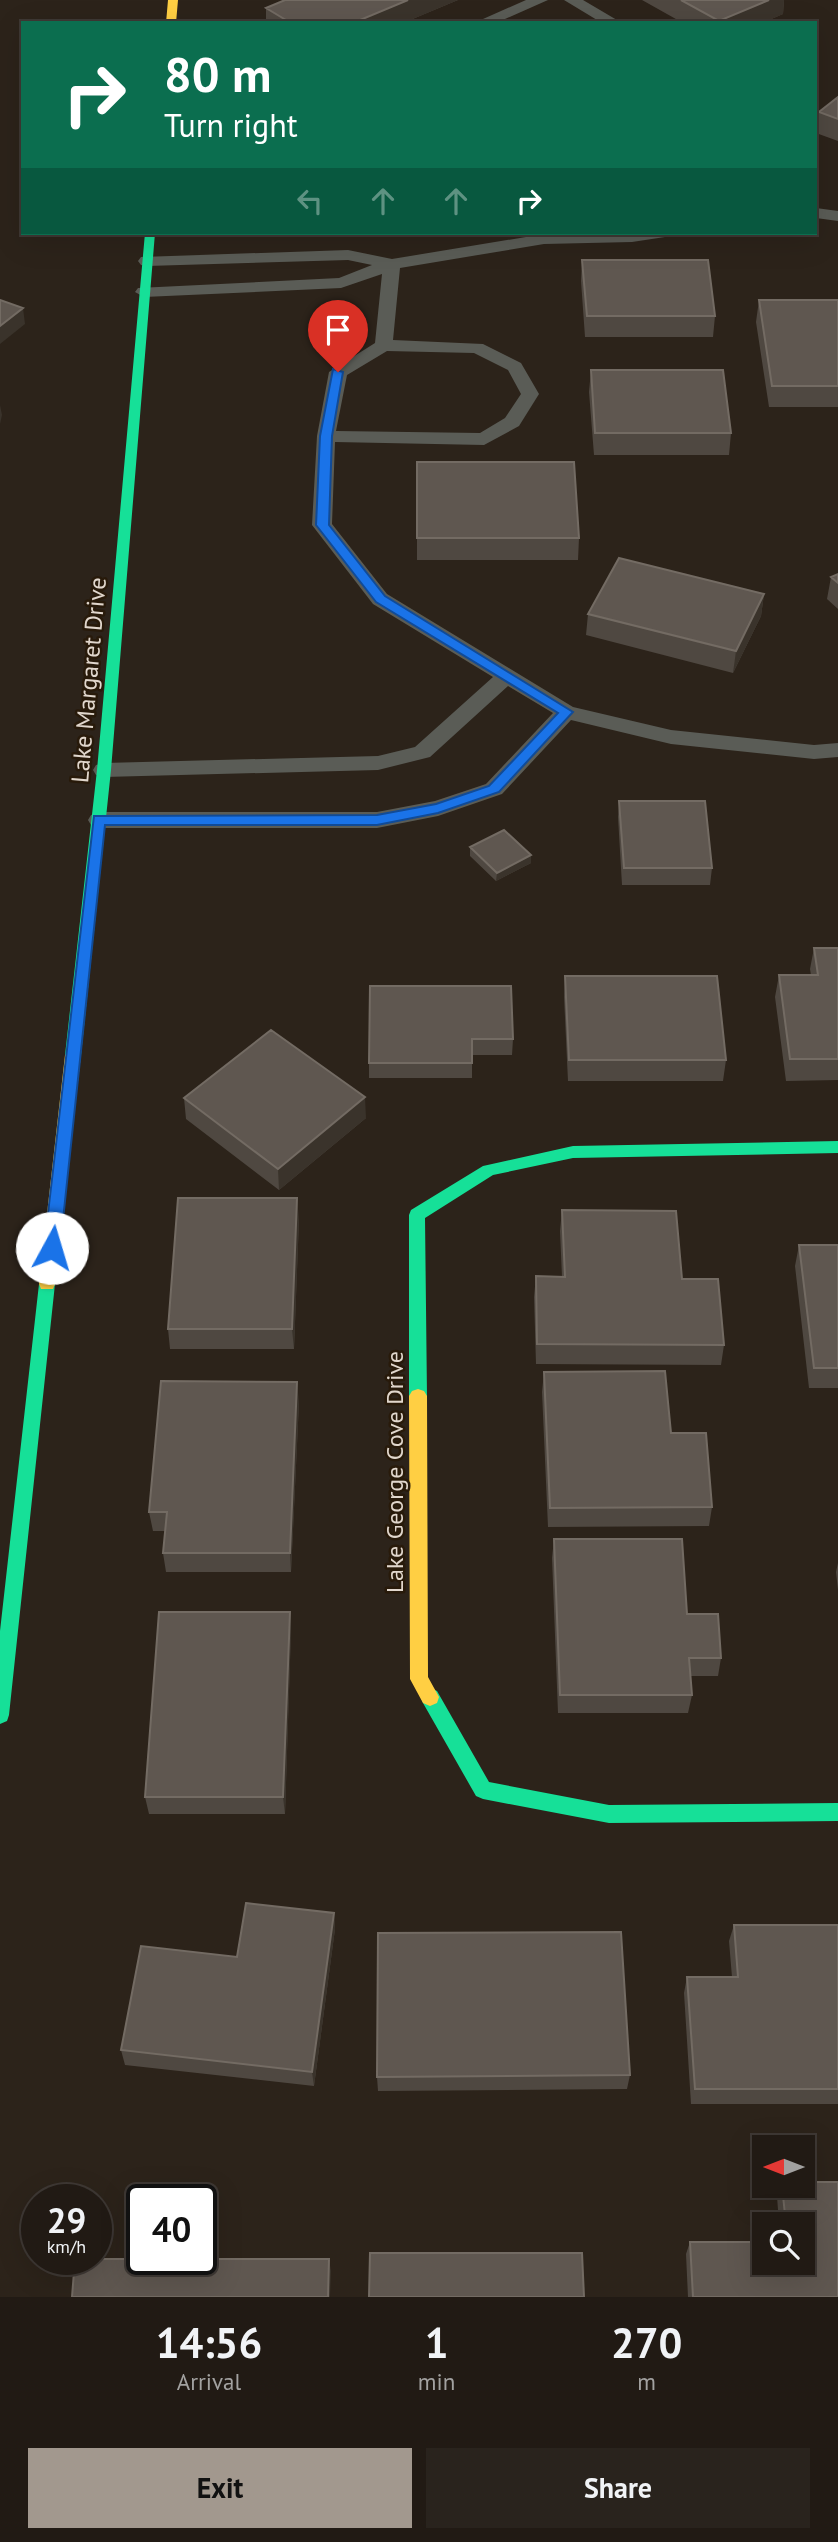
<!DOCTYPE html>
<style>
:root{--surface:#211a14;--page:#29231d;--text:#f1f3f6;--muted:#a2a1a0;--line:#3e3834;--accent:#a2988e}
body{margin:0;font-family:"PT Sans",sans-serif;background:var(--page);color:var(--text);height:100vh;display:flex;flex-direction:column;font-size:26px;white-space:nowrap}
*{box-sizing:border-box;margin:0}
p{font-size:23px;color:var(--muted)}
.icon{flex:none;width:38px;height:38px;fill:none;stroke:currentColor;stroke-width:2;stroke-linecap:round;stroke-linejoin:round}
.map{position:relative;height:2297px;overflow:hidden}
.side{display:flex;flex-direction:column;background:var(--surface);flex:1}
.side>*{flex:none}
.guide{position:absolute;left:21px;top:21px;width:796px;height:214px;border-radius:0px;box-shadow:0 7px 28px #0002,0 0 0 2px var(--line);background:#0b6e4f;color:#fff;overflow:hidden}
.needle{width:46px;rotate:270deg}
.buttons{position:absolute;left:752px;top:2135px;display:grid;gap:14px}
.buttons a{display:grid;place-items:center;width:63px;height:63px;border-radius:0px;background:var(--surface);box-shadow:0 7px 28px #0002,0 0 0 2px var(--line);font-size:35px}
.speed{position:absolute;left:21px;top:2184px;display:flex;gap:14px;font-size:35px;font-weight:700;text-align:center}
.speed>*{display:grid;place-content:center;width:91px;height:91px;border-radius:50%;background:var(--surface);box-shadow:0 7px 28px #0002,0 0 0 2px var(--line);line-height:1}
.speed small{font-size:18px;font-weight:400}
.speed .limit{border:4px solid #111;border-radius:10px;background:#fff;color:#111}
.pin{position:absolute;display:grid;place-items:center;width:60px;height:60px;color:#fff;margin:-72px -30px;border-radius:50% 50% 50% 0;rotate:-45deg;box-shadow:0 0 7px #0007}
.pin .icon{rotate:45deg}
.me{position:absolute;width:77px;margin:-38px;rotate:6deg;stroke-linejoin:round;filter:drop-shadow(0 0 5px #0008)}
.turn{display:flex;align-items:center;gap:24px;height:147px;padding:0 28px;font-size:32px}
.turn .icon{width:91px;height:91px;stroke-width:2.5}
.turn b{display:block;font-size:49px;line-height:60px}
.lanes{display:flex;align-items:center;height:66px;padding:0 28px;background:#0003;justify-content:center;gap:35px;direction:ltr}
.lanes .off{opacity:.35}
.eta{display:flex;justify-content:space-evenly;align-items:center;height:119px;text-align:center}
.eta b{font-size:42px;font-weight:700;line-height:49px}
.button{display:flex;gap:14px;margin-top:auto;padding:14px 28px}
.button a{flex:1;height:80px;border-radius:0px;background:var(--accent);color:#111;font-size:28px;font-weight:700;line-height:80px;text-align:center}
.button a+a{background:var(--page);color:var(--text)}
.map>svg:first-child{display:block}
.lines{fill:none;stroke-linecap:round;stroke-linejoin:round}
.lane{fill:#5a5c56;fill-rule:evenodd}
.fast{fill:#16e098;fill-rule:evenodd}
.slow{fill:#ffcf43;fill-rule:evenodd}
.wall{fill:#4f4841}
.shaded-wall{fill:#3a332b}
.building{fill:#5f5750;stroke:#736b63;stroke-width:2}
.route{fill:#1a73e8;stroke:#114b97;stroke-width:2}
.labels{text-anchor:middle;stroke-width:5;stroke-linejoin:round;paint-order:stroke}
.street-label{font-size:24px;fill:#e1d7cd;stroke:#281a0a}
</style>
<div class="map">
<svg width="838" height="2297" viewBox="0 0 838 2297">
<rect width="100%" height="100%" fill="#2c231a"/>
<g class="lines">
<path class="lane" d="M526,0h22l-52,23h-22z
M564,0h19l39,23h-20z
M816,208l22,3v10l-22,-3z
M667,233l-2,4 -33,5 -88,2 -144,24 -7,72 90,4 38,19 18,31 -20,32 -35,19 -149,-3 -3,82 55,70 186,113 98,23 143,15 24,-2v14l-24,2 -143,-15 -100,-24 -69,74 -64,22 -61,12h-278l-8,-3 -3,-5 3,-5 8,-3h278l58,-11 51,-17 67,-71 -45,-27 -78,71 -52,13 -274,7 -8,-2 -3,-5 3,-5 8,-2 274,-7 37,-9 78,-70 -120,-73 -61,-79 5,-89 12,-64 46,-29 7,-69 -41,14 -197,9 -9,-5 3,-4 201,-10 33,-13 -24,-5 -201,6 -6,-1 -3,-4 3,-4 207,-7 44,9 152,-25zM387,351l87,2 34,17 13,24 -16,24 -25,15 -144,-2 11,-56z"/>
<path class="fast" d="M145,233h10l-44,537 -30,285 -8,6 -8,-6 32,-285z
M838,1141v12l-265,5 -80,17 -68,43 2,178 -3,5 -6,2 -6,-2 -3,-5v-181l2,-5 72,-44 90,-20z
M47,1277l6,2 2,5 -46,431 -2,6 -7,3v-93l39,-347 2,-5z
M430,1688l7,3 52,91 120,23 229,-2v18l-229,2 -126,-24 -7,-3 -53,-93 -2,-6 2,-6z"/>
<path class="slow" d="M168,0h10l-2,23h-10z
M73,1049l8,6 -26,229 -2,5h-12l-2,-5 26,-229z
M418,1389l6,2 3,5 1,281 11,20 -2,6 -7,3 -7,-3 -13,-24 -1,-283 3,-5z"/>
</g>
<path class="wall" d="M285,0h173l-55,23h-137v-15z
M642,0h142l-1,14 -21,9h-79z
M838,97v44l-22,-8 3,-21z
M582,260l133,56 -2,21h-128l-4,-56z
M759,300h79v107h-69l-13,-85z
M591,370l140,63 -2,22h-135l-5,-63z
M417,462l162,76 -1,22h-161z
M838,574v35l-11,-10 4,-22z
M764,594l-3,22 -28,57 -147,-38 2,-21z
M619,801l93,67 -2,17h-88l-4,-68z
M470,847l61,16 -35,18 -26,-25z
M814,948h24v132l-52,1 -11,-84 4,-22h32l-1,-6z
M565,976l161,84 -3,21h-155l-4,-84z
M511,986l2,53 -1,16h-40v23h-103v-15z
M184,1098l182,20 -87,72 -93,-71z
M562,1210l120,69 42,66 -3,20 -185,-1 -2,-67 2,-21 26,1 -2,-46z
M299,1219l-5,130h-124l-2,-20z
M799,1245h39v143h-29l-14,-122z
M544,1372l127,61 41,74 -3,19 -161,1 -6,-135z
M299,1402l-8,170h-125l-3,-19 2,-22h-12l-4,-19z
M554,1539l133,75 34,44 -3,18h-28l2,19 -4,18h-130l-6,-155z
M838,1563v27l-2,-18z
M291,1630l-6,184h-136l-4,-17z
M334,1913l1,16 -21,157 -189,-21 -4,-15z
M734,1925h104v179h-147l-7,-111 3,-16h45l-3,-36z
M630,2075l-3,14 -249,2 -1,-14z
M781,2186h22l35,111h-150l-2,-43 4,-12 113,21v-39h-24l-2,-28z"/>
<path class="shaded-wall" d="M408,0h50l-55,23h-50z
M769,0h15l-1,14 -21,9h-43v-2z
M23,308l2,16 -25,20v-18z
M0,405l2,10 -2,9z
M764,594l-3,22 -28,57 3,-22z
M531,855v8l-35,18 1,-8z
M365,1097l1,21 -87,72 -1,-21z
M297,1198l2,21 -5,130 -2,-20z
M297,1382l2,20 -8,170 -1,-19z
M290,1612l1,18 -6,184 -2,-17z
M334,1913l1,16 -21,157 -2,-14z
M329,2259l2,12 -1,26h-2z"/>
<path class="building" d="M285,0h123l-55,23h-62l-25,-15z
M681,0h88l-50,21z
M838,97v22l-19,-7z
M582,260h126l7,56h-128z
M0,300l23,8 -23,18z
M759,300h79v86h-66z
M591,370h132l8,63h-136z
M417,462h157l5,76h-162z
M619,558l145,36 -28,57 -148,-37z
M838,574v9l-7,-6z
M619,801h86l7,67h-88z
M504,830l27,25 -34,18 -27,-26z
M814,948h24v111h-48l-11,-84h39z
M565,976h152l9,84h-157z
M370,986h141l2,53h-41v24h-103z
M271,1030l94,67 -87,72 -94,-71z
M178,1198h119l-5,131h-124z
M562,1210l114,1 6,68h36l6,66 -187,-1 -1,-68 29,1z
M799,1245h39v123h-24z
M665,1371l6,62h35l6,74 -162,1 -6,-136z
M161,1381l136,1 -7,171h-127l4,-41h-18z
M554,1539h128l5,75h31l3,44h-32l3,37h-132z
M159,1612h131l-7,185h-138z
M246,1903l88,10 -22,159 -191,-22 20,-104 96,11z
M734,1925h104v164h-143l-8,-112h51z
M621,1932l9,143 -253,2 1,-144z
M803,2182h35v115h-145l-3,-55h75v21h38v-39h-17l-4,-38h21z
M370,2253h212l2,44h-215z
M75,2259h254l-1,38h-256z"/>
<path class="route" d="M333,369l10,3 -11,64 -3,89 56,71 188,116 -74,80 -61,21 -61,12h-272l-45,423 -2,4h-12l-2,-4 50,-432 283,-1 59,-11 53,-18 69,-73 -182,-111 -60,-77 4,-89z"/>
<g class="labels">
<g class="street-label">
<text transform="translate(89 680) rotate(-85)" y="8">Lake Margaret Drive</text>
<text transform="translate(395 1472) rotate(-90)" y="8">Lake George Cove Drive</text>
</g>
</g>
</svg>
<div class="buttons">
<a><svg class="needle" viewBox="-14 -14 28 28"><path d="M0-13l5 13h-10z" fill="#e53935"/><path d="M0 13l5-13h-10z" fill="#a2a1a0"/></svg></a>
<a><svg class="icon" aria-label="search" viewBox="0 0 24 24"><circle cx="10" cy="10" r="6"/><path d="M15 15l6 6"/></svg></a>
</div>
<div class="speed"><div>29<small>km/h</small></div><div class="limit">40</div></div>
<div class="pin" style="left:338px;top:372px;background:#d93025"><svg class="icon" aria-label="arrive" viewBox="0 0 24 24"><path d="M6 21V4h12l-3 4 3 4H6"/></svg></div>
<svg class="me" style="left:52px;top:1248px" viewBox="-20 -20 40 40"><circle r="19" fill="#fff"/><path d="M0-13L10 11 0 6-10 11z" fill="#1a73e8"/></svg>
<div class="guide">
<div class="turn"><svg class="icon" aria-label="right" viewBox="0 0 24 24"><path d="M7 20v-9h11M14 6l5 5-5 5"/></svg><div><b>80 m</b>Turn right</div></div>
<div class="lanes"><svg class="icon off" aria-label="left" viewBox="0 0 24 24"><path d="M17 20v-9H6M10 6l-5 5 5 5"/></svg><svg class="icon off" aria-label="ahead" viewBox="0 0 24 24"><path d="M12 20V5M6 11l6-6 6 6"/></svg><svg class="icon off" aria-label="ahead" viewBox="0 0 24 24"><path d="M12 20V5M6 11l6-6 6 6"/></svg><svg class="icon" aria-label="right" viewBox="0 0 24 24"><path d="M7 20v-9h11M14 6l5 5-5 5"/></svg></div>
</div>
</div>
<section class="side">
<div class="eta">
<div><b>14:56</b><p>Arrival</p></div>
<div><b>1</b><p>min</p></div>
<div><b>270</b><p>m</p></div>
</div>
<div class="button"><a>Exit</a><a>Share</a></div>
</section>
